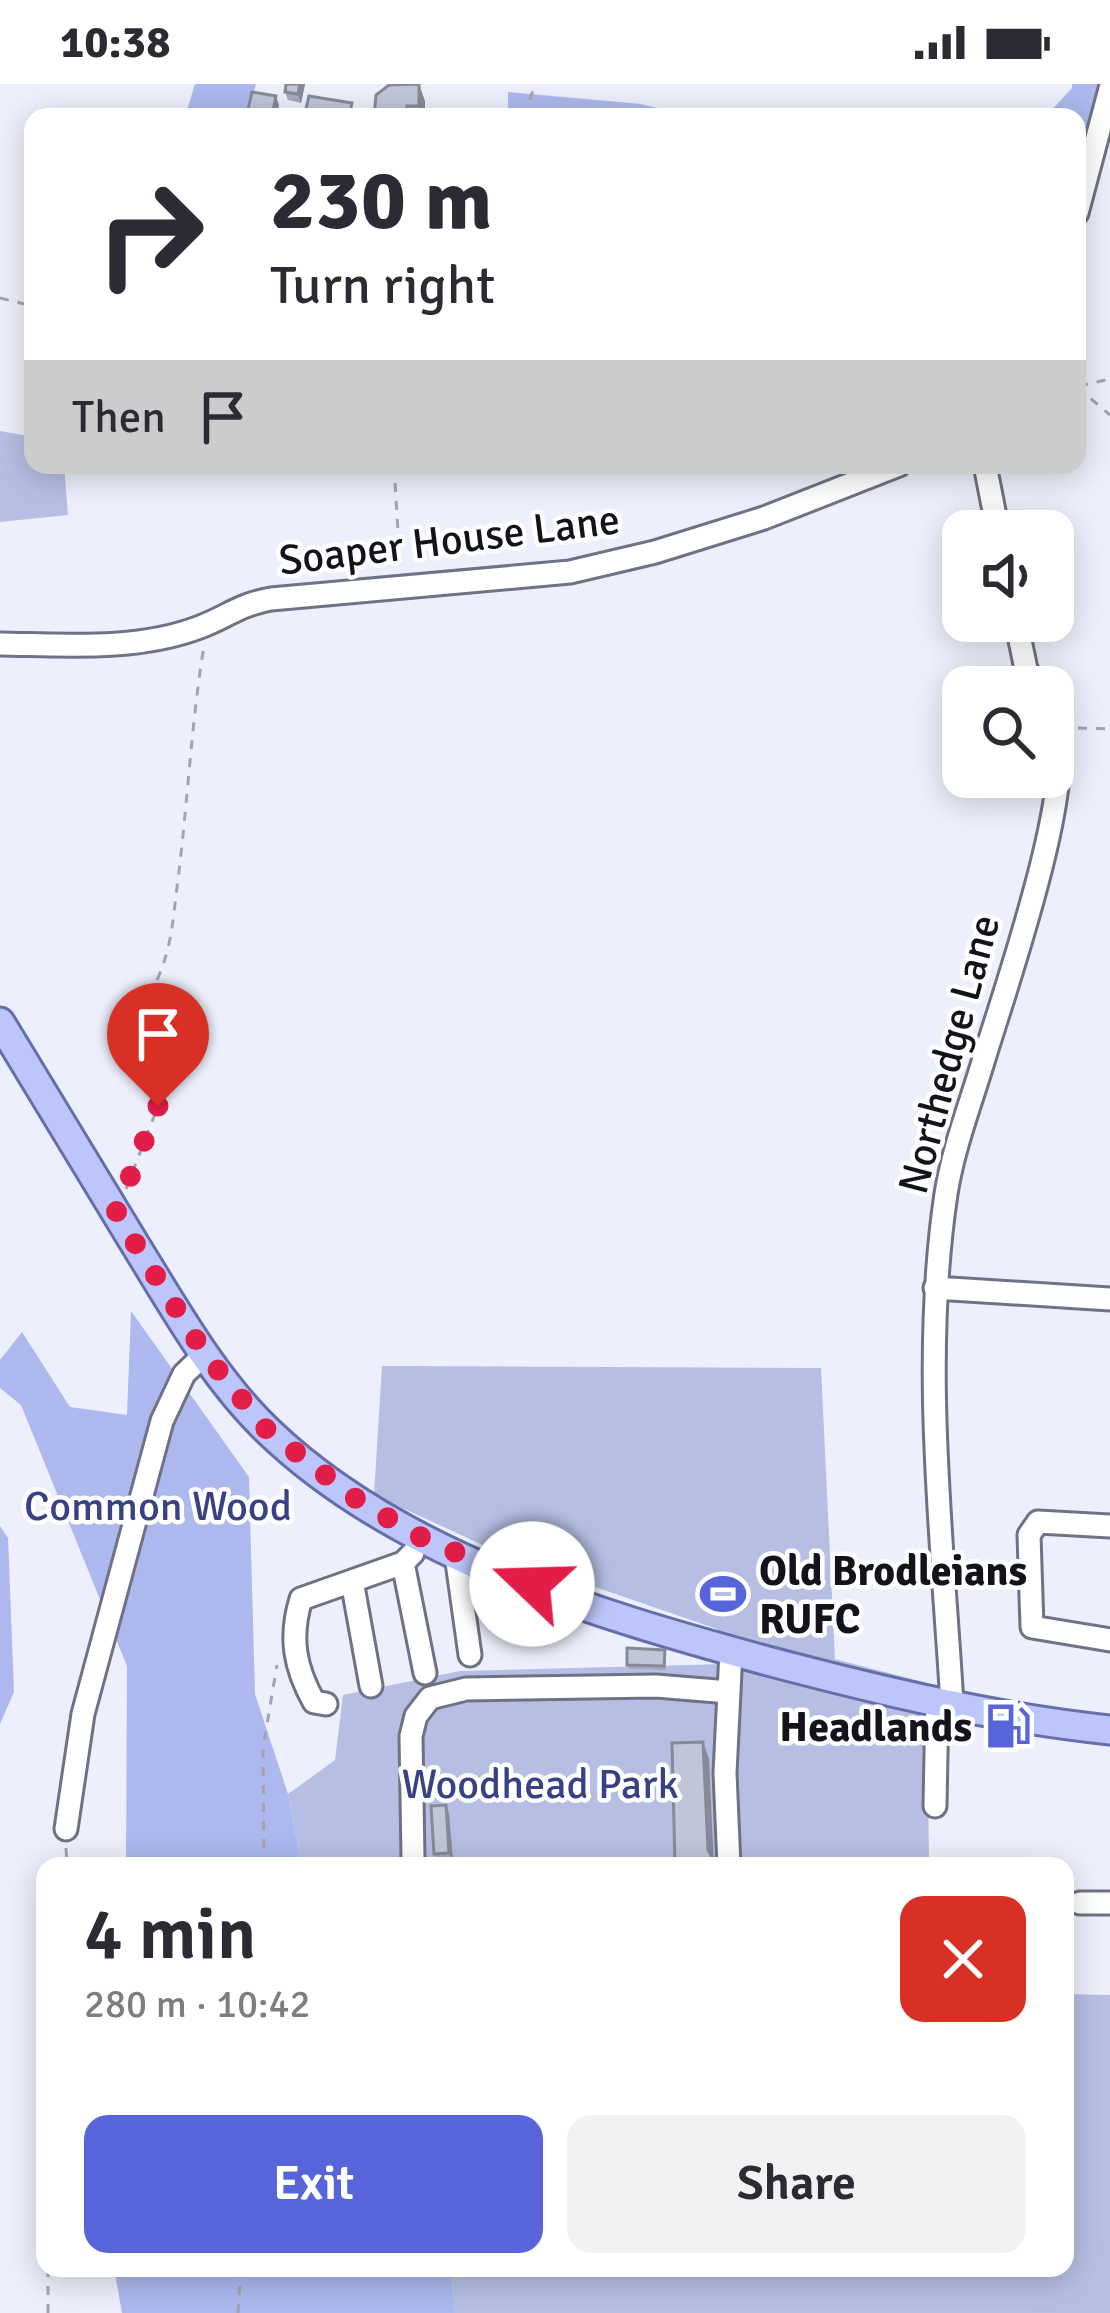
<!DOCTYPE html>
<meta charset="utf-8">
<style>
:root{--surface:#fff;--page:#f2f2f3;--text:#2b2b33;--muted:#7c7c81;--accent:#5764da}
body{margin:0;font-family:Signika,sans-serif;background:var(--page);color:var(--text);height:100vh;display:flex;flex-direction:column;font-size:45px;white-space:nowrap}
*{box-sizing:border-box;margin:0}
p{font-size:39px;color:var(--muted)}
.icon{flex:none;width:66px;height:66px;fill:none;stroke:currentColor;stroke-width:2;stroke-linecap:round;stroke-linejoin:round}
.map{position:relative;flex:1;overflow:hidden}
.sheet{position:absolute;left:36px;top:1773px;width:1038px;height:420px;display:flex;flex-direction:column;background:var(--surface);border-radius:24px;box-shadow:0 6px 30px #0003}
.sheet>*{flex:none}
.hud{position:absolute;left:24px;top:24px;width:1062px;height:366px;border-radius:24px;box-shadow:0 6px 30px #0003;background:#fff;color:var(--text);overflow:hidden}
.tools{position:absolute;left:942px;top:426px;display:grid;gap:24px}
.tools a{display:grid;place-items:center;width:132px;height:132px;border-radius:24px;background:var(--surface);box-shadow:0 6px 30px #0003;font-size:60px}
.pin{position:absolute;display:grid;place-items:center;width:102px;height:102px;color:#fff;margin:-123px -51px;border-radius:50% 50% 50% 0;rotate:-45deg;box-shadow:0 0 12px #0007}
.pin .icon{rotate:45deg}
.me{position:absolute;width:132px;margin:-66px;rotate:291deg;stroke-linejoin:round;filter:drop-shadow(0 0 9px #0008)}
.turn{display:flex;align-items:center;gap:42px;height:252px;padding:0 48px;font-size:54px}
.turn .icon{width:156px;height:156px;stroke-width:2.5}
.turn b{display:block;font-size:84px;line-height:102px}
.then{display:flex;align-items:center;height:114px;padding:0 48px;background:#0003;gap:24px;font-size:45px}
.round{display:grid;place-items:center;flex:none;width:126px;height:126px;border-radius:24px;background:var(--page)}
.summary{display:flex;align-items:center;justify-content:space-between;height:204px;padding:0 48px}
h1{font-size:72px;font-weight:600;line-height:90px}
.action{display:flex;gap:24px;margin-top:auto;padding:24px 48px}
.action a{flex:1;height:138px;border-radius:24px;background:var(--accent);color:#fff;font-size:48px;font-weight:600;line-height:138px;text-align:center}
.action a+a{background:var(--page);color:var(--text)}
.status{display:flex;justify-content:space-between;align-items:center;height:84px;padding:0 60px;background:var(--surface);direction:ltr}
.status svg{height:33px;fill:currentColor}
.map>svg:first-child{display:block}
.green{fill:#b6bfe3}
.forest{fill:#acb8ee}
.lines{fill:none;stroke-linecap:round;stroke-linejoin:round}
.minor-casing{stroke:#6e7284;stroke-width:27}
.major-casing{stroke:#646faa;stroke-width:33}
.path{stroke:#a1a3ae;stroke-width:3;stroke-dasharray:9 9;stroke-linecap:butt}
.minor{stroke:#fff;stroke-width:21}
.major{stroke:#bcc6fa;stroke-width:27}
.wall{fill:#a5a9ba}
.shaded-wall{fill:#868a97}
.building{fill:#c0c5d8;stroke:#868a97;stroke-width:3}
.route{stroke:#e11d48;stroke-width:21;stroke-dasharray:0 37.8}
.labels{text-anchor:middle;stroke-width:9;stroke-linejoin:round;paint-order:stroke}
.street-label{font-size:42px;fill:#13141b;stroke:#fefefe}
.park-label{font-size:42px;fill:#384181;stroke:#fefefe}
.poi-label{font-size:42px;font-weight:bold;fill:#13141b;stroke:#fefefe;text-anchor:start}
</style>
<div class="status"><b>10:38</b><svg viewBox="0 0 49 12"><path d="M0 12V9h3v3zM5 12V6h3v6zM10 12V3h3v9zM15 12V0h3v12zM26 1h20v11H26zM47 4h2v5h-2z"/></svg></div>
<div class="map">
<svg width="1110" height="2229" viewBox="0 0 1110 2229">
<rect width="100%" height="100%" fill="#edf0fc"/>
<path class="green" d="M0,347l33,6v28h31l4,50 -68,7z
M382,1282l439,2 14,291 92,24 2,183h-627l-14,-72 47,-34 8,-65 117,-24 264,-7 -7,-35 -206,-71 -137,-63z
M1065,1910l45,1v318h-655l-4,-45h614z"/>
<path class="forest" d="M195,0h61l-8,33h-63z
M1072,0h29l-24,110v-77h-32l27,-29z
M508,8l133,12 50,13h-172l-11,-10z
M131,1227l118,166 6,217 33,100 14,72h-176l1,-200 -106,-261 -21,-17v-28l22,-28 48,75 57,8z
M0,1442l8,12 6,154 -14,32z
M114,2184h337l4,45h-333z"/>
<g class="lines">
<g class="minor-casing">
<path id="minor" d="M1077,129l33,-124
M985,381l13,66
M1016,537l10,48 10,18
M0,560c65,1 138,7 200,-17 27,-10 38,-22 71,-28l299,-27 85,-20 109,-34 135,-53
M935,1204l175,11
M1110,1442l-72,-4 -9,13 3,92 78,13
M413,1469l-10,10 22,110
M456,1471l14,100
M352,1497l19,105
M326,1620l-12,-2c-19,-34 -25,-64 -13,-103l102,-36
M952,1620c-10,-169 -31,-343 -6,-510 7,-45 24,-89 37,-132 19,-64 100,-292 70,-344
M935,1722l2,-105
M66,1745l17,-115 79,-293 22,-47 21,-20
M413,1774l-2,-122 5,-20 14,-18 36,-9 190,-3 73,6
M729,1782l-4,-93 6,-122
M1080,1819h30"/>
</g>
<g class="major-casing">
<path id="major" d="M0,938c45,75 91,149 136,224 39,63 78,133 131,184 129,125 328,184 497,230 113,30 230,58 346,70"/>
</g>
<path class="path" d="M524,33l11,-33
M0,214l33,8
M1079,302l31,-7
M1077,303l33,28
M394,381l6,100
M1078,644l32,1
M149,912c23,-42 23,-70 29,-117 10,-78 13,-155 26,-233
M126,1105l32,-83
M66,1764l1,18
M264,1782l-1,-118 14,-83
M48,2229v-45
M238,2229l3,-45"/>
<use href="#minor" class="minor"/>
<use href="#major" class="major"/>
</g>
<path class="wall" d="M305,0l-4,19 -13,-3 -3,-8z
M425,17v16h-51z
M279,21l-3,12h-25l-3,-7z
M666,1570v16l-37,-1 -2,-4z
M446,1721l3,8 4,48 -16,1 -3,-8z"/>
<path class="shaded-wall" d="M300,0h5l-4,19 -3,-9z
M419,0l6,17v16h-2l-4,-11z
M276,12l3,9 -3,12h-3z
M703,1658l6,17 5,107 -6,-16z
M446,1721l3,8 4,48 -4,-8z"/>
<path class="building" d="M286,0h14l-2,10 -13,-2z
M419,0v22h-12l-1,11h-32l2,-22 13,-10z
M252,8l24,4 -4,19 -24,-5z
M309,12l43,7 -3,14h-22l-22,-4z
M627,1564l38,2 -1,16 -37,-1z
M703,1658l5,108 7,12v4h-40l-3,-123z
M446,1721l3,48 -15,1 -3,-48z"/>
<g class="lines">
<path class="route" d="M158,1022l-42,107 89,141 62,76 92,71 67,39 106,44"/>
</g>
<defs>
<g id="stadium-bare" transform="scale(3.6)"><path d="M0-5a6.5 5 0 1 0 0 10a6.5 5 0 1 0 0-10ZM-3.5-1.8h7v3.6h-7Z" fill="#5764da" stroke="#fefefe" stroke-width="2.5" paint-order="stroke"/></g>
<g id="fuel-bare" transform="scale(3.6)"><path d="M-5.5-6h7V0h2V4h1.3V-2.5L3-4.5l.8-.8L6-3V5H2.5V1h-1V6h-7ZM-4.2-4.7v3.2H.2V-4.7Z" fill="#5764da" stroke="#fefefe" stroke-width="2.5" paint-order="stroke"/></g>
</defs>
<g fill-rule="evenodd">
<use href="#stadium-bare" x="723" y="1510"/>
<use href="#fuel-bare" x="1008" y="1642"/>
</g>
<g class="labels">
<g class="street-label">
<text transform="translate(449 455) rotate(-7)" y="15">Soaper House Lane</text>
<text transform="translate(948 970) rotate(-75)" y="15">Northedge Lane</text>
</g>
<g class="park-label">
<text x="158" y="1436">Common Wood</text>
<text x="540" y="1714">Woodhead Park</text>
</g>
<g class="poi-label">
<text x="759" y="1501">Old Brodleians<tspan x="759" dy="48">RUFC</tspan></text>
<text x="972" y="1657" text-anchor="end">Headlands</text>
</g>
</g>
</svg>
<div class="tools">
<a><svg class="icon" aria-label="sound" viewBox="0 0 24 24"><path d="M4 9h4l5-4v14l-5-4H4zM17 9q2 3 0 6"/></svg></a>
<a><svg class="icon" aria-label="search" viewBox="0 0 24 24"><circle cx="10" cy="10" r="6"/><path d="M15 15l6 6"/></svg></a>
</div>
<div class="pin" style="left:158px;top:1022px;background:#d93025"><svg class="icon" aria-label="arrive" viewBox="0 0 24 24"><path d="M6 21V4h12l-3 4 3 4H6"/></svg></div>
<svg class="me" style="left:532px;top:1500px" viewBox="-20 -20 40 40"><circle r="19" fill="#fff"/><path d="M0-13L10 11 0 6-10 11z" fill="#e11d48"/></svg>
<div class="hud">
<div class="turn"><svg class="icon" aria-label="right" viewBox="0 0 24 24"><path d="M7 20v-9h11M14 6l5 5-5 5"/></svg><div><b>230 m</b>Turn right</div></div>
<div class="then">Then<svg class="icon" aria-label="arrive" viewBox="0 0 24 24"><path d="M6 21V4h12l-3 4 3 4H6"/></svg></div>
</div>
<section class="sheet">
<div class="summary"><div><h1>4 min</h1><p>280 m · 10:42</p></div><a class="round" style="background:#d93025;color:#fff"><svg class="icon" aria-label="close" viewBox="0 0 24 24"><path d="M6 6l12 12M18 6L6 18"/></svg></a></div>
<div class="action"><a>Exit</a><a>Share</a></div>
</section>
</div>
